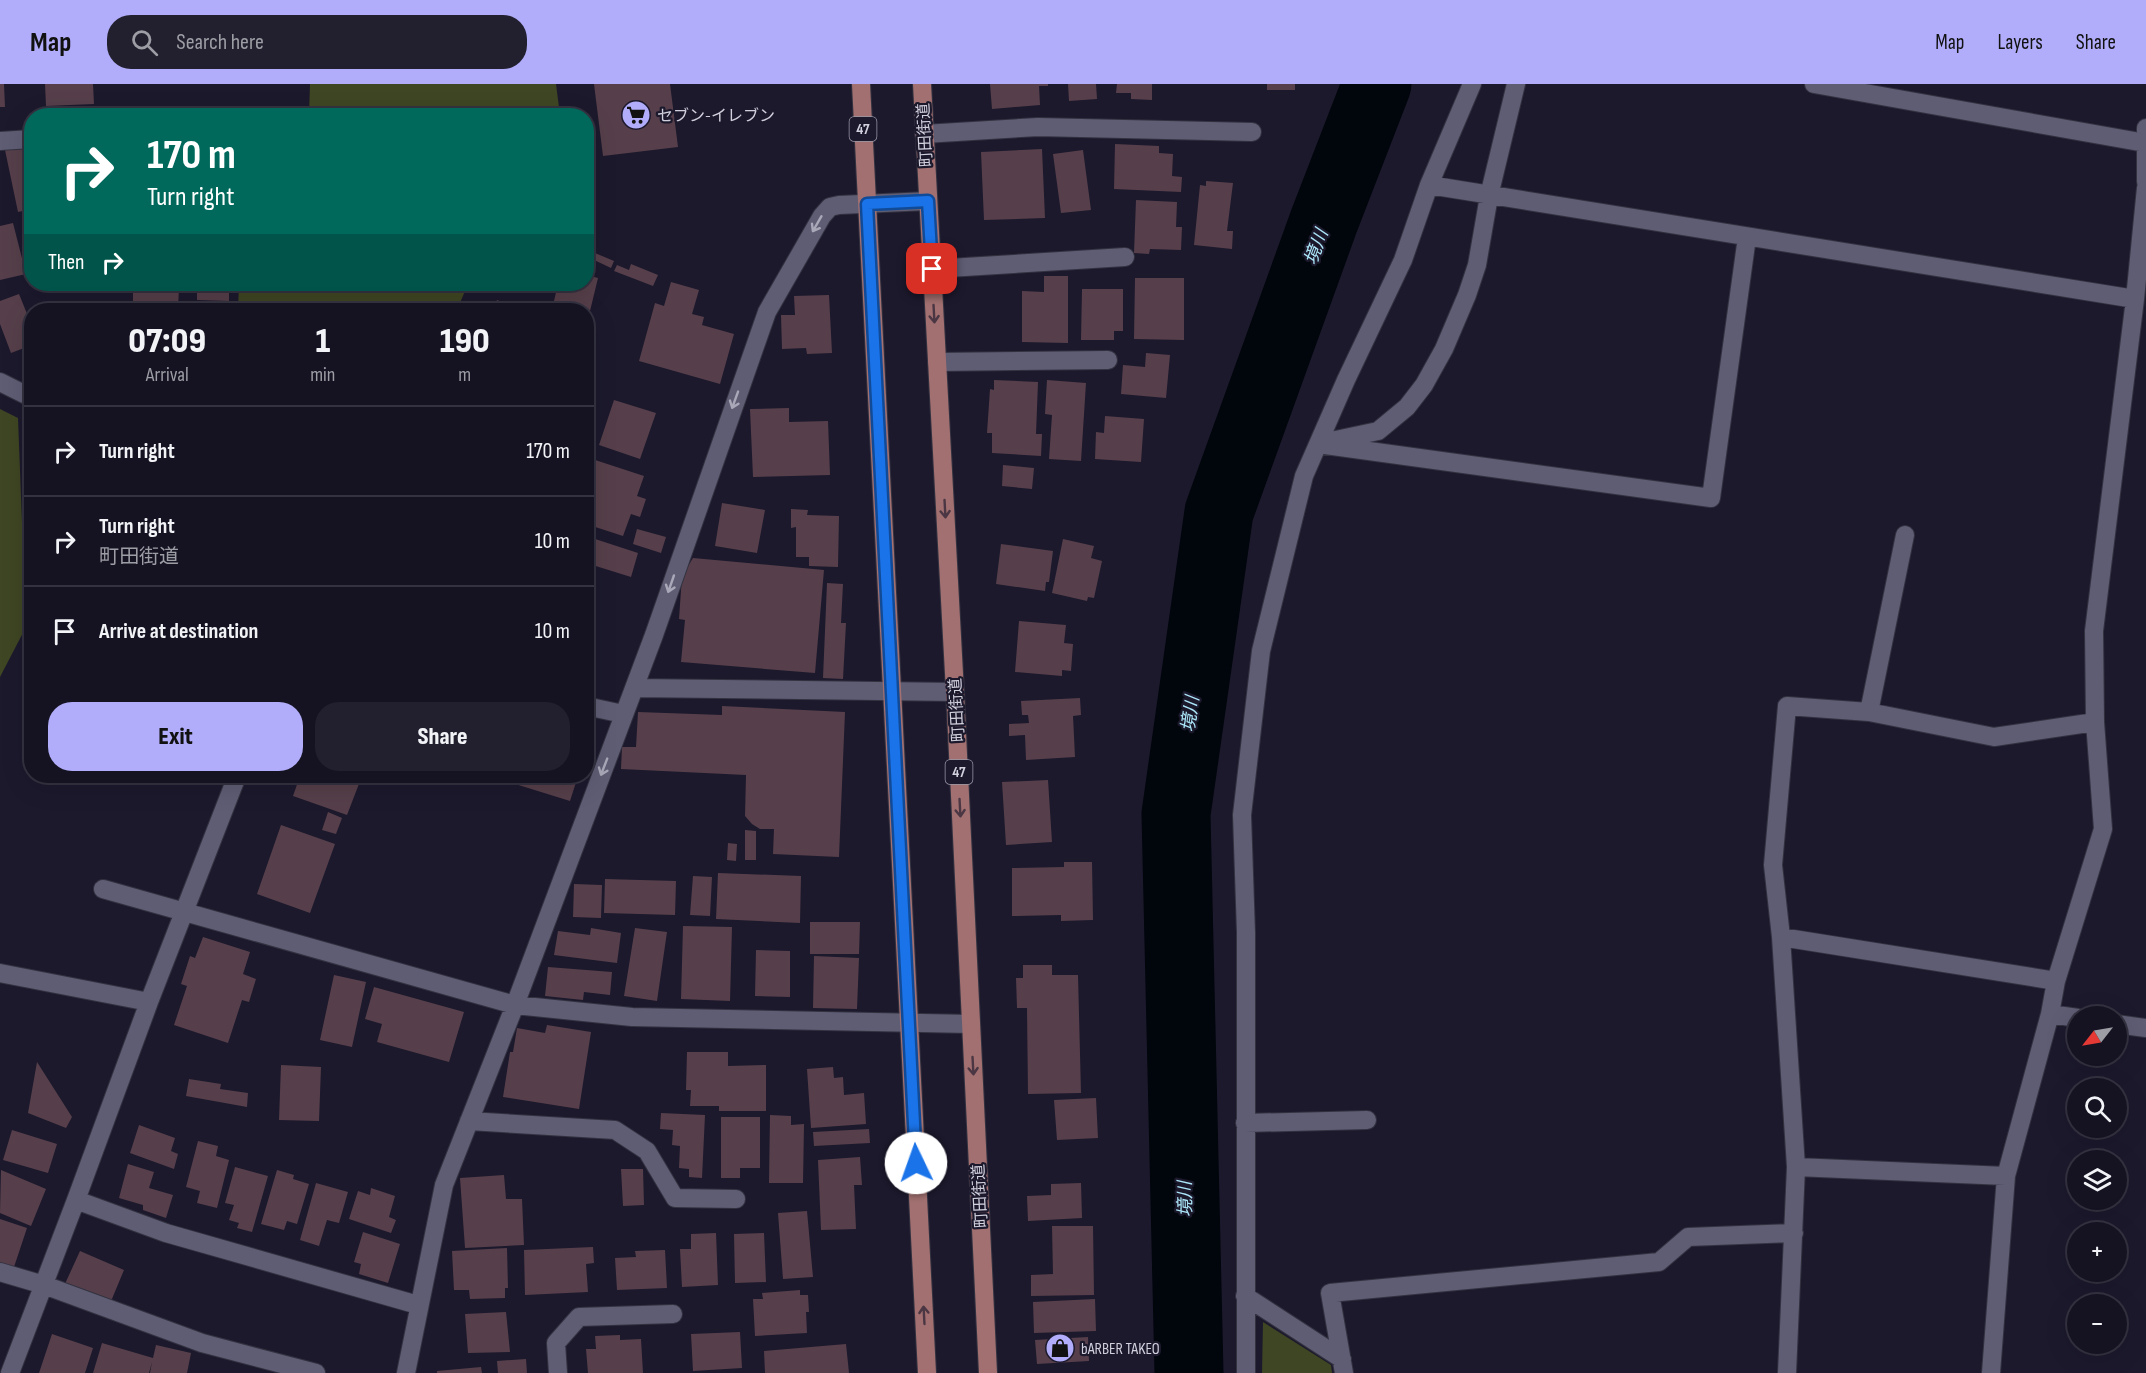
<!DOCTYPE html>
<meta charset="utf-8">
<style>
:root{--surface:#151322;--page:#22202f;--text:#f1f3f6;--muted:#9d9ea5;--line:#343240;--accent:#b1adfa}
body{margin:0;font-family:"Sofia Sans Condensed","Noto Sans JP",sans-serif;background:var(--page);color:var(--text);height:100vh;display:flex;flex-direction:column;font-size:22px;white-space:nowrap}
*{box-sizing:border-box;margin:0}
p{font-size:20px;color:var(--muted)}
.icon{flex:none;width:33px;height:33px;fill:none;stroke:currentColor;stroke-width:2;stroke-linecap:round;stroke-linejoin:round}
.map{position:relative;flex:1;overflow:hidden}
.drawer{position:absolute;left:24px;top:219px;width:570px;height:480px;display:flex;flex-direction:column;background:var(--surface);border-radius:24px;box-shadow:0 6px 24px #0002,0 0 0 2px var(--line)}
.drawer>*{flex:none}
.banner{position:absolute;left:24px;top:24px;width:570px;height:183px;border-radius:24px;box-shadow:0 6px 24px #0002,0 0 0 2px var(--line);background:#00695c;color:#fff;overflow:hidden}
.needle{width:39px;rotate:239deg}
.buttons{position:absolute;left:2067px;top:922px;display:grid;gap:12px}
.buttons a{display:grid;place-items:center;width:60px;height:60px;border-radius:50%;background:var(--surface);box-shadow:0 6px 24px #0002,0 0 0 2px var(--line);font-size:30px}
.pin{position:absolute;display:grid;place-items:center;width:51px;height:51px;color:#fff;margin:-26px;border-radius:12px;box-shadow:0 3px 9px #0006}
.me{position:absolute;width:66px;margin:-33px;rotate:357deg;stroke-linejoin:round;filter:drop-shadow(0 0 4px #0008)}
.turn{display:flex;align-items:center;gap:21px;height:126px;padding:0 24px;font-size:27px}
.turn .icon{width:78px;height:78px;stroke-width:2.5}
.turn b{display:block;font-size:42px;line-height:51px}
.then{display:flex;align-items:center;height:57px;padding:0 24px;background:#0003;gap:12px;font-size:22px}
.eta{display:flex;justify-content:space-evenly;align-items:center;height:102px;text-align:center}
.eta b{font-size:36px;font-weight:800;line-height:42px}
.primary-button{display:flex;gap:12px;margin-top:auto;padding:12px 24px}
.primary-button a{flex:1;height:69px;border-radius:24px;background:var(--accent);color:#111;font-size:24px;font-weight:800;line-height:69px;text-align:center}
.primary-button a+a{background:var(--page);color:var(--text)}
ul{padding:0;list-style:none}
li{display:flex;align-items:center;gap:18px;height:90px;padding:0 24px;border-top:2px solid var(--line)}
li div{flex:1}
li b{display:block;font-size:22px}
li em{font-style:normal}
header{display:flex;align-items:center;gap:36px;box-sizing:border-box;height:84px;padding:0 30px;background:var(--accent);color:#111}
header strong{font-size:28px}
nav{display:flex;gap:33px;margin-inline-start:auto;font-size:21px}
.search{width:420px;height:54px;background:var(--page);display:flex;align-items:center;gap:15px;box-sizing:border-box;padding:0 21px;border-radius:24px;color:var(--muted);font-size:22px}
.map>svg:first-child{display:block}
.green{fill:#3f4623}
.lines{fill:none;stroke-linecap:round;stroke-linejoin:round}
.river{stroke:#00060b;stroke-width:69}
.building{fill:#563f4a}
.minor-casing{stroke:#333240;stroke-width:20}
.major-casing{stroke:#333240;stroke-width:20}
.minor{stroke:#5f5d74;stroke-width:18}
.major{stroke:#a27070;stroke-width:18}
.oneway{stroke:#a9a8b8}
.oneway2{stroke:#4b3744}
.route-casing{stroke:#114b97;stroke-width:15}
.route{stroke:#1a73e8;stroke-width:10}
.labels{text-anchor:middle;stroke-width:4.5;stroke-linejoin:round;paint-order:stroke}
.shield{fill:#1c192d;stroke:#9b99a8;stroke-width:1.5}
.shield-label{font-size:15px;font-weight:bold;fill:#d1d0dd}
.poi-label{font-size:16px;fill:#d1d0dd;stroke:#1c192d;text-anchor:start}
.street-label{font-size:16px;fill:#d1d0dd;stroke:#1c192d}
.water-label{font-size:18px;font-style:italic;fill:#ade8fa;stroke:#1c192d}
</style>
<header>
<strong>Map</strong>
<div class="search"><svg class="icon" aria-label="search" viewBox="0 0 24 24"><circle cx="10" cy="10" r="6"/><path d="M15 15l6 6"/></svg>Search here</div>
<nav><a>Map</a><a>Layers</a><a>Share</a></nav>
</header>
<div class="map">
<svg width="2146" height="1289" viewBox="0 0 2146 1289">
<rect width="100%" height="100%" fill="#1c192d"/>
<path class="green" d="M310,0h246l4,31h-251z
M239,200h229l-11,26h-219z
M0,325l18,9 8,209 -26,50z
M1263,1238l68,43 1,8h-70z"/>
<g class="lines">
<path class="river" d="M1189,1289l-13,-559 43,-302 105,-291 53,-137"/>
</g>
<path class="building" d="M0,0h4l1,23h-5z
M45,0h48l1,20 -48,2z
M594,0h76l8,63 -75,9z
M990,0h58v2h-9l1,19 -48,4z
M1068,0h28l1,15 -28,2z
M1117,0h35v16l-21,-1v-6h-15z
M1267,0h28v6h-28z
M1115,60l44,2v7l14,1 -1,22 10,1 -1,15 -67,-3z
M32,61v64l-14,3 -13,-62z
M1042,65l3,69 -61,2 -3,-68z
M1083,66l8,60 -30,3 -8,-59z
M1206,97l27,2 -6,48h6l-1,18 -38,-4 6,-60 6,1z
M1136,116l41,2 -1,25h6l-1,23 -31,-1 -1,5 -15,-1z
M13,139l13,51 -26,6v-54z
M595,169l19,8 -3,7 -19,-9z
M631,180l27,11 -5,11 -39,-15 3,-6 12,5z
M586,191l12,3 -8,33 -36,-10 4,-17h28z
M1044,192h24v67l-46,-1v-51l22,1z
M1135,194h49v62l-50,-1z
M671,198l28,8 -7,24 12,3 -2,8 32,9 -14,50 -81,-23 16,-58 9,3z
M55,200h30v1l-30,3z
M197,200h32v17l-32,-1z
M483,200h43l-1,5 -42,-4z
M133,201l46,2 -1,23h-45z
M1082,205h41v42h-9v9h-33z
M19,210l13,32v19l-21,8 -11,-29v-23z
M829,211l3,58 -25,1 -1,-6 -24,1 -1,-34h14l-1,-19z
M497,216l28,10h-45l3,-8 11,5z
M1146,269l24,2 -4,43 -45,-4 2,-29 22,2z
M994,296l44,2 -2,52h6l-1,22 -49,-3v-20h-5l3,-44 4,1z
M1047,296l39,3 -5,78 -32,-2 3,-44 -7,-1z
M614,316l42,13 -16,46 -41,-14z
M789,324v14l39,-1 2,54 -77,2 -3,-68z
M1105,332l39,3 -3,43 -46,-3 1,-27 8,1z
M586,373l58,19 -7,20 9,3 -6,18 -9,-3 -8,22 -37,-12z
M1003,381l31,3 -2,21 -30,-3z
M722,419l43,7 -8,43 -42,-7z
M791,425l17,1 -1,5 32,1 -1,51 -29,-1v-9h-13v-30l-5,1z
M637,445l29,8 -5,16 -28,-9z
M586,452l52,17 -7,24 -45,-14z
M1063,455l31,7 -3,12 11,3 -8,37 -6,-1 -1,4 -35,-8z
M1001,460l52,7 -4,31h-3l-1,9 -49,-7z
M693,474l131,12 -9,103 -134,-11 4,-42 -6,-1 3,-43z
M827,499l16,1 -2,39h5l-3,56 -20,-1z
M1019,537l47,4 -2,18 9,1 -2,27 -9,-1v6l-47,-4z
M1080,614l1,17 -8,1 2,41 -49,3 -1,-25 -16,1v-12l20,-1 -1,-8h-6l-1,-14z
M722,622l123,6 -6,145 -66,-3 1,-25h-14l-8,-5 -7,-8 1,-41 -125,-6 1,-22h14l2,-35 84,3z
M300,692h62l-15,39 -54,-19z
M490,692h88l-8,25z
M1048,696l4,62 -46,3 -4,-63z
M328,728l14,6 -6,16 -14,-4z
M281,741l54,19 -25,69 -53,-19z
M745,746l11,1v29h-11z
M728,759l9,1 -1,17 -9,-1z
M1064,778h28l1,58 -32,1v-6l-49,1v-48l52,-1z
M718,789l83,3 -1,47 -84,-4z
M693,792l19,1 -2,39 -20,-1z
M605,795l71,2 -1,34 -71,-2z
M574,800l28,1 -1,33 -28,-1z
M810,838h50l-1,32h-49z
M683,842l49,1 -2,74 -49,-2z
M591,844l30,5 -4,30 -63,-8 4,-24 32,4z
M635,844l32,4 -10,69 -33,-5z
M203,853l47,15 -7,22 13,5 -7,23 -7,-2 -14,43 -54,-18 13,-39 -6,-2 9,-28 5,2z
M756,866l34,1v46l-35,-1z
M814,872l45,2 -2,51 -44,-1z
M1023,881h29v10h26l3,118 -53,1 -1,-86h-10l-1,-30h7z
M548,883l64,5 -2,23 -26,-3 -1,8 -38,-4z
M334,891l32,7 -14,65 -32,-7z
M374,903l90,25 -15,50 -72,-20 5,-18 -17,-5z
M547,941l44,7 -12,77 -76,-12 7,-45h3l4,-24 28,5z
M687,968h41v14l38,-1v46h-47v-5h-29l1,-16h-5z
M37,978l35,55 -6,11 -38,-15z
M281,981l40,2 -2,54 -40,-1z
M833,983l1,11 9,-1 1,18 20,-2 2,31 -55,4 -4,-59z
M189,995l32,5 -1,5 28,4 -1,14 -61,-11z
M1096,1014l2,40 -41,2 -3,-40z
M661,1029l44,2 -3,63 -13,-1v-8l-10,-1 1,-22 -8,-1 1,-15 -13,-1z
M770,1031l21,1v9l13,-1 -1,59h-34z
M721,1033h39v51h-20v10h-19z
M139,1041l36,13 -4,13 7,3 -4,15 -44,-16z
M869,1045l1,14 -56,3 -1,-14z
M12,1046l45,14 -9,29 -45,-13z
M198,1057l20,5 -2,10 13,4 -12,48 -20,-5 3,-12 -14,-4z
M860,1073l2,28h-8l2,44 -35,1 -3,-70z
M128,1080l26,8 -5,16 24,7 -7,23 -23,-8v-5l-24,-7z
M235,1083l33,9 -16,56 -15,-4 2,-5 -10,-3 5,-15 -9,-2z
M621,1085h22l1,36 -21,1z
M1,1086l45,19 -15,37 -31,-13z
M277,1086l17,5 -1,4 16,5 -12,40 -10,-3 -3,9 -23,-6z
M504,1091l2,24h16l2,46 -59,3 -5,-70z
M316,1099l32,9 -9,31 -12,-3 -8,26 -19,-6z
M1081,1099l1,35 -54,3 -1,-25 24,-1v-11z
M371,1104l24,8 -6,21 7,3 -5,13 -42,-14 9,-28 12,4z
M807,1127l6,66 -30,2 -5,-66z
M0,1135l27,9 -14,42 -13,-4z
M1052,1142h41l1,69 -63,1v-21l22,-1z
M363,1148l37,12 -12,39 -29,-9 2,-10 -7,-2z
M716,1149l2,52 -36,2 -2,-38h11v-15z
M764,1149l2,49 -31,1 -1,-49z
M593,1163l1,16 -8,1 2,28 -63,3 -1,-45z
M507,1164l1,40h-3v10l-35,1 -1,-9h-15l-2,-39z
M665,1166l2,38 -50,2 -2,-32 21,-1 -1,-6z
M80,1167l44,19 -15,36 -45,-20z
M800,1206v5h8l1,17h-3l1,21 -52,3 -2,-37h10l-1,-6z
M1095,1215l1,32 -62,2 -1,-31z
M506,1228l4,40 -42,1 -3,-39z
M740,1248l2,36 -49,3 -2,-37z
M52,1250l41,14 -8,25h-46z
M620,1251v5l21,-1 2,34h-55l-2,-24h10l-1,-13z
M1088,1253l1,24 -52,3 -2,-24z
M102,1259l51,15 3,-13 35,8 -4,20h-37l2,-11 -3,11h-56z
M846,1260l3,29h-84l-1,-22z
M526,1275l1,14h-29l-1,-12z
M481,1283l1,6h-45v-2z"/>
<g class="lines">
<g class="minor-casing">
<path id="minor" d="M1814,0l331,59
M2146,44v54
M924,50l114,-7 214,5
M0,57l32,-2
M1429,101l706,114
M932,185l193,-12
M937,278l171,-2
M0,298l24,12 8,1
M1331,357l47,-10 29,-24 17,-22 20,-36 23,-54 10,-30 12,-69 27,-112
M1318,360l393,54 36,-261
M634,604l321,4
M586,622l37,8
M1869,628l36,-177
M103,805l412,116 117,12 339,7
M1781,853l275,44
M0,889l149,29
M2050,930l28,4
M2116,940l30,4
M469,1037l146,9 32,21 28,47 61,1
M1245,1039l122,-3
M1796,1083l210,9
M76,1116l90,33 252,72
M0,1188l44,13 158,58 114,30
M1245,1212l97,63
M10,1289l66,-173 73,-198 88,-226
M406,1289l38,-188 71,-180 139,-370 113,-323 55,-96 8,-9 9,-2 89,-4
M558,1289l-2,-30 23,-26 94,-3
M1246,1289v-440l-4,-118 19,-164 43,-175 42,-96 57,-120 26,-75 43,-101
M1344,1289l-14,-80 329,-31 29,-25 106,-4
M1787,1289l9,-206 -15,-230 -8,-72 14,-159 82,6 125,25 101,-15
M1991,1289l15,-197 44,-162 6,-33 47,-152 -8,-107 -1,-91 41,-332 11,-111"/>
</g>
<g class="major-casing">
<path id="major" d="M861,0l66,1289
M922,0l33,608 33,681"/>
</g>
<use href="#minor" class="minor"/>
<use href="#major" class="major"/>
</g>
<defs><path id="oneway-shaft" d="M-6 0H5M1.5-3L5.5 0L1.5 3" fill="none" stroke-width="1.6" stroke-linecap="round" stroke-linejoin="round" transform="scale(1.5)"/></defs>
<g class="oneway">
<use href="#oneway-shaft" transform="translate(817 140) rotate(120)"/>
<use href="#oneway-shaft" transform="translate(735 316) rotate(110)"/>
<use href="#oneway-shaft" transform="translate(671 500) rotate(109)"/>
<use href="#oneway-shaft" transform="translate(604 683) rotate(111)"/>
</g>
<g class="oneway2">
<use href="#oneway-shaft" transform="translate(934 230) rotate(87)"/>
<use href="#oneway-shaft" transform="translate(945 425) rotate(87)"/>
<use href="#oneway-shaft" transform="translate(960 724) rotate(87)"/>
<use href="#oneway-shaft" transform="translate(973 982) rotate(87)"/>
<use href="#oneway-shaft" transform="translate(924 1231) rotate(-93)"/>
</g>
<g class="lines">
<g class="route-casing">
<path id="route" d="M916,1079l-49,-959 61,-3 4,68"/>
</g>
<use href="#route" class="route"/>
</g>
<defs>
<g id="supermarket-disc" transform="scale(1.5)"><circle r="9.5" fill="#b1adfa" stroke="#1c192d"/><path d="M-6-5.5h2.5l.6 2H6L4.5 2H-2.5L-4.4-4H-6ZM-1.5 3.2a1.3 1.3 0 1 0 .1 0ZM3 3.2a1.3 1.3 0 1 0 .1 0Z" fill="#111"/></g>
<g id="shop-disc" transform="scale(1.5)"><circle r="9.5" fill="#b1adfa" stroke="#1c192d"/><path d="M-5-2.5h2.3a2.7 3.5 0 0 1 5.4 0H5L5.5 6h-11ZM-1.5-2.5h3a1.5 2.3 0 0 0-3 0Z" fill="#111"/></g>
</defs>
<g fill-rule="evenodd">
<use href="#supermarket-disc" x="636" y="31"/>
<use href="#shop-disc" x="1060" y="1264"/>
</g>
<g class="labels">
<g class="shield">
<rect x="849.5" y="33" width="27" height="24" rx="4.5"/>
<rect x="945.5" y="676" width="27" height="24" rx="4.5"/>
</g>
<g class="shield-label">
<text x="863" y="50">47</text>
<text x="959" y="693">47</text>
</g>
<g class="poi-label">
<text x="657" y="37">セブン-イレブン</text>
<text x="1081" y="1270">bARBER TAKEO</text>
</g>
<g class="street-label">
<text transform="translate(924 51) rotate(-93)" y="6">町田街道</text>
<text transform="translate(956 626) rotate(-93)" y="6">町田街道</text>
<text transform="translate(979 1112) rotate(-93)" y="6">町田街道</text>
</g>
<g class="water-label">
<text transform="translate(1316 163) rotate(-70)" y="6">境川</text>
<text transform="translate(1190 630) rotate(-82)" y="6">境川</text>
<text transform="translate(1185 1115) rotate(-91)" y="6">境川</text>
</g>
</g>
</svg>
<div class="buttons">
<a><svg class="needle" viewBox="-14 -14 28 28"><path d="M0-13l5 13h-10z" fill="#e53935"/><path d="M0 13l5-13h-10z" fill="#9d9ea5"/></svg></a>
<a><svg class="icon" aria-label="search" viewBox="0 0 24 24"><circle cx="10" cy="10" r="6"/><path d="M15 15l6 6"/></svg></a>
<a><svg class="icon" aria-label="layers" viewBox="0 0 24 24"><path d="M12 4l9 5-9 5-9-5zM3 14l9 5 9-5"/></svg></a>
<a>+</a>
<a>−</a>
</div>
<div class="pin" style="left:932px;top:185px;background:#d93025"><svg class="icon" aria-label="arrive" viewBox="0 0 24 24"><path d="M6 21V4h12l-3 4 3 4H6"/></svg></div>
<svg class="me" style="left:916px;top:1079px" viewBox="-20 -20 40 40"><circle r="19" fill="#fff"/><path d="M0-13L10 11 0 6-10 11z" fill="#1a73e8"/></svg>
<div class="banner">
<div class="turn"><svg class="icon" aria-label="right" viewBox="0 0 24 24"><path d="M7 20v-9h11M14 6l5 5-5 5"/></svg><div><b>170 m</b>Turn right</div></div>
<div class="then">Then<svg class="icon" aria-label="right" viewBox="0 0 24 24"><path d="M7 20v-9h11M14 6l5 5-5 5"/></svg></div>
</div>
<section class="drawer">
<div class="eta">
<div><b>07:09</b><p>Arrival</p></div>
<div><b>1</b><p>min</p></div>
<div><b>190</b><p>m</p></div>
</div>
<ul>
<li><svg class="icon" aria-label="right" viewBox="0 0 24 24"><path d="M7 20v-9h11M14 6l5 5-5 5"/></svg><div><b>Turn right</b></div><em>170 m</em></li>
<li><svg class="icon" aria-label="right" viewBox="0 0 24 24"><path d="M7 20v-9h11M14 6l5 5-5 5"/></svg><div><b>Turn right</b><p>町田街道</p></div><em>10 m</em></li>
<li><svg class="icon" aria-label="arrive" viewBox="0 0 24 24"><path d="M6 21V4h12l-3 4 3 4H6"/></svg><div><b>Arrive at destination</b></div><em>10 m</em></li>
</ul>
<div class="primary-button"><a>Exit</a><a>Share</a></div>
</section>
</div>
